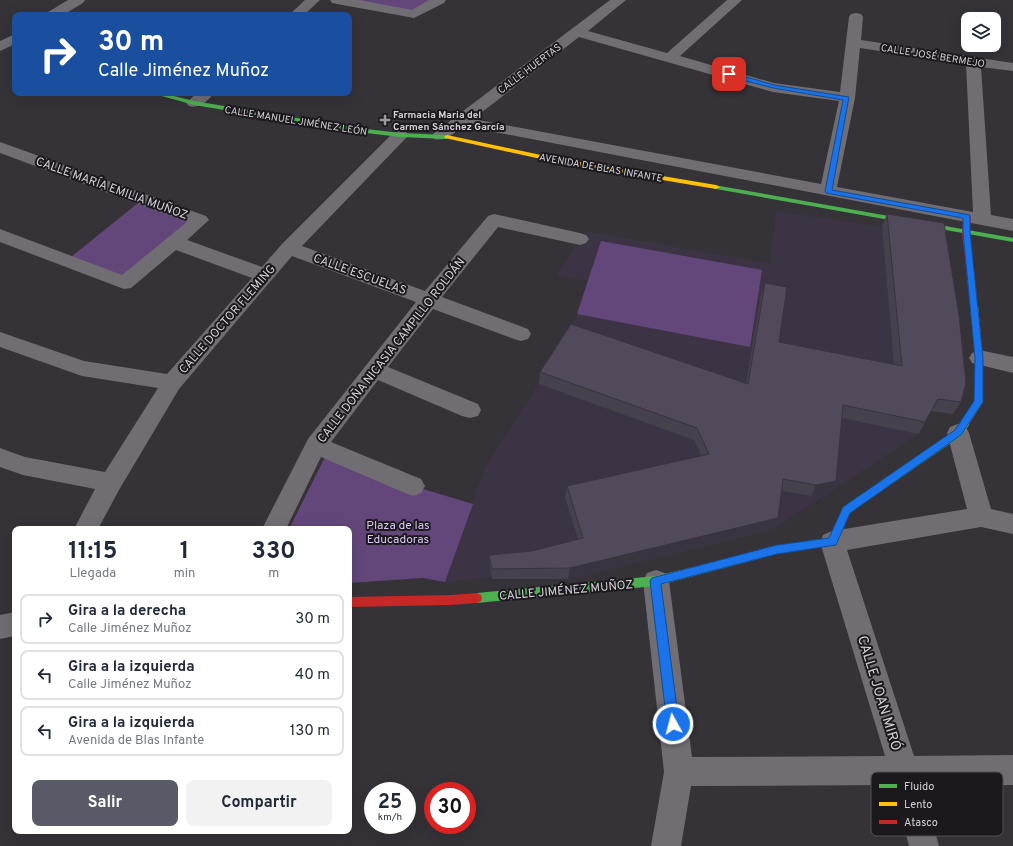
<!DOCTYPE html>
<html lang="es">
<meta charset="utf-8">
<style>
:root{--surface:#fff;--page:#f2f2f3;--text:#1f2937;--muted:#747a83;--line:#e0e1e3;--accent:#585b67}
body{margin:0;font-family:Overpass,sans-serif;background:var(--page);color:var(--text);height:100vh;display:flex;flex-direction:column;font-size:15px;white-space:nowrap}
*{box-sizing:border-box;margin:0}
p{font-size:13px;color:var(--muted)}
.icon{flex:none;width:22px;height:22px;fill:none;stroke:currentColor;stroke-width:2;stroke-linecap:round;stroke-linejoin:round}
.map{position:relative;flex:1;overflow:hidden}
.sheet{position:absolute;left:12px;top:526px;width:340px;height:308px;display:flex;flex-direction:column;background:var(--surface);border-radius:8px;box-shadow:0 4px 16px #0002}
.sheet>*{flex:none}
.guide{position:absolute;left:12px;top:12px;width:340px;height:84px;border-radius:8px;box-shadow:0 4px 16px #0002;background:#1a4fa0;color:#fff;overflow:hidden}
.fabs{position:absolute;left:961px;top:12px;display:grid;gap:8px}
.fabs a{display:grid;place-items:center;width:40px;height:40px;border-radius:8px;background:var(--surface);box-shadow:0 4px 16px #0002;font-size:20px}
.speed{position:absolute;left:364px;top:782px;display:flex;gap:8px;font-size:20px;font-weight:700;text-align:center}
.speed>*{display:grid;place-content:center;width:52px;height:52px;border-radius:50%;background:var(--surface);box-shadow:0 4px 16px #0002;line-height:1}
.speed small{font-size:10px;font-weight:400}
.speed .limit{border:6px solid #d22;background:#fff;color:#111}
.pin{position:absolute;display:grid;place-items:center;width:34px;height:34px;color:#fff;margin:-17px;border-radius:8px;box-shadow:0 2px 6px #0006}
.me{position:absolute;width:44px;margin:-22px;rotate:353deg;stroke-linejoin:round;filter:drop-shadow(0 0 3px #0008)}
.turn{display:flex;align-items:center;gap:14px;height:84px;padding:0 20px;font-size:18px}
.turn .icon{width:52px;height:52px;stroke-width:2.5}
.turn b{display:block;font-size:28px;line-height:34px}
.eta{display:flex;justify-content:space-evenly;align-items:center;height:68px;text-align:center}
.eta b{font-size:24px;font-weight:700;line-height:28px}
.button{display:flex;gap:8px;margin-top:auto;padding:8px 20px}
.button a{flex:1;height:46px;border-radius:8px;background:var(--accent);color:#fff;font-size:16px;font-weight:700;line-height:46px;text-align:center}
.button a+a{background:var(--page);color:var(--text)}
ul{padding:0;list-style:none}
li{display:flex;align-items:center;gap:12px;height:50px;margin:0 8px 6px;padding:0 12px;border:2px solid var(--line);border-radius:8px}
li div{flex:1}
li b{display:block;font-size:15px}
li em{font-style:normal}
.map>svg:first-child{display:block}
.built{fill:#3c3444}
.green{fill:#63477b}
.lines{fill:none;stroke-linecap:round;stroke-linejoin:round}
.street{fill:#706e72;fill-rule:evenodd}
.fast{fill:#4caf50;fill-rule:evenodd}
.slow{fill:#ffc107;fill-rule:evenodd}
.jam{fill:#c62828;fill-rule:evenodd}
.wall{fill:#47404d}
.shaded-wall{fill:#39343f}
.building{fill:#524a5a;stroke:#39343f}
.route{fill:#1a73e8;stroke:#114b97}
.poi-dot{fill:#9d99a1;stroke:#1b191e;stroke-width:1.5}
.labels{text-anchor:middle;stroke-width:4;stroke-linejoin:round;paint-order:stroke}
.far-street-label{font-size:10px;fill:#d5d1d9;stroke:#1b191e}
.far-poi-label{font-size:10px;font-weight:bold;fill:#d5d1d9;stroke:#1b191e;text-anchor:start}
.street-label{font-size:12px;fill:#d5d1d9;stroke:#1b191e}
.park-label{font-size:12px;fill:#dcc7f2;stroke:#1b191e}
.near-street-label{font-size:14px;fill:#d5d1d9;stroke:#1b191e}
.key{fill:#1b191e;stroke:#535056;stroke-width:1}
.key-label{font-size:11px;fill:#d5d1d9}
</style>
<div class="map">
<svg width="1013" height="846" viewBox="0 0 1013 846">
<rect width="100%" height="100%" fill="#353238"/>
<path class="built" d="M776,211l162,24 21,160 -6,19 -22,-3 -12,23 -146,95 -123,30 -205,23 40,-115 85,-131 18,-56 -31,-5 28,-44 185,33z"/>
<path class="green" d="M337,0h102l-25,14z
M143,199l57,21 -76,63 -58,-22z
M601,241l161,29 -12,77 -173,-33z
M326,455l87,31 60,18 -28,78 -22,-4 -74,5v-54h-60z"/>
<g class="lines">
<path class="street" d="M68,0h17l-2,3 -20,12h-17l2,-3z
M305,0h15l-16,15h-15z
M330,0h29l53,10 17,-10h17l-2,3 -30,15 -77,-14 -5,-1z
M610,0h16l-38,31 79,22 60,-53h15l-62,56 94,27 66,9 9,-75 2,-3 5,-1 5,1 2,3 -2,23 152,23v8l-32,-4 10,148 22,4v12l-550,-105c-9,7 -17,16 -29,13l-2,-3 2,-3zM579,37l194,55 66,9 -18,83 -348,-65zM860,48l106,16 7,148 -136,-25 18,-89z
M15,34v10l-15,7v-10z
M197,93h17c-6,8 -15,16 -25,13l-3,-3z
M400,130l6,2 2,3 -2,3 -104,108 123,45 63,-75 6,-2 86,19 6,2 3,4 -3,4 -6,2 -82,-18 -56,70 86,32 3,5 -3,5 -7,2 -7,-2 -81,-30 -45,58 90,37 3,6 -3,6 -8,2 -8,-2 -84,-36 -47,62 90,37 4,7 -4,7 -8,3 -8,-3 -84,-36 -35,72h-24l46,-90 108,-137 -124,-46 -113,133 -60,101 -21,39h-24l21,-40 -72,-14 -23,-8v-19l25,9 80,15 53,-84 -76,-12 -82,-29v-15l84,29 83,13 85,-96 -76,-28 -45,38 -7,1 -124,-47v-13l122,46 65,-53 -187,-69v-11l206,74 3,4 -22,20 75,27 20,-23 112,-112z
M979,350l34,7v16l-41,-10 -3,-5 3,-5z
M958,424l8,3 3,6 22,76 22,5v20l-32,-7 -134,23 67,206 99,-1v30h-91l17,61h-30l-16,-61 -202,1 -10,60h-30l13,-74 -21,-191 4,-8 9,-3 9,3 4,8 23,176 193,-1 -65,-214 3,-7 9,-4 135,-22 -20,-76 3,-6z
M15,612v24l-15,3v-24z"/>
<path class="fast" d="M151,93h11l32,8 164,27 42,5 47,2 3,2 -3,2 -47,-2 -42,-5 -164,-27z
M714,185l299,53v4l-297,-53h-2z
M964,421l3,2 2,2 -8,11 -111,77 -14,32 -59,9 -121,32 -179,17 -4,-2 -1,-3 1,-3 4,-2 179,-17 121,-30 52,-8 14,-31 112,-77 6,-7z"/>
<path class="slow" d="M447,135l108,23 161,27 4,2 -4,2 -161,-27 -110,-24 -1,-1z
M974,303l4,3 5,52v44l-16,25h-6l-2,-2 16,-23v-44l-5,-52z"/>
<path class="jam" d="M964,215h6l1,2 -1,15 8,74 -4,3 -4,-3 -8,-74z
M477,593l4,2 1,3 -1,3 -4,2 -26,2 -102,2v-10l102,-2z"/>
</g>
<path class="wall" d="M887,214l74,188 -8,12 -22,-3 -12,23 -77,-16 -6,63 -6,11 -19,4 -29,-5 -4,27 -5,11 -205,50h-76l-2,-14 -1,-10 43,-4 46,-12 -13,-42 2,-11 135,-30 -8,-16 -155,-56 1,-12 206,11 15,-88 4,-12 14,59 115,22 -12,-138z"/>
<path class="shaded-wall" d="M836,481l-6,11 -19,4 5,-11z
M778,518l-5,11 -205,50 2,-11z"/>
<path class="building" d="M887,214l57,9 15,92 7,68 -5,19 -23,-3 -13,23 -82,-17 -7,76 -20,4 -33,-6 -5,39 -208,50 -78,1 -3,-14 43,-4 51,-13 -16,-52 142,-32 -12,-26 -157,-56 31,-48 177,60 17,-101 22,4 -8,55 123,24z"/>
<path class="route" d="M729,72l45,13 75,12 -17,93 138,25v17l13,126v44l-22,33 -111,78 -14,32 -59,9 -116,30 18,140 -2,4 -4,2 -4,-2 -2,-4 -17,-143 2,-3 125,-33 52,-7 14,-31 112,-77 19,-29 1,-43 -12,-126v-14l-137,-25 -1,-2 18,-91 -70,-12 -46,-12v-3z"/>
<path class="poi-dot" d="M383 114h4v4h4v4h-4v4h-4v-4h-4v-4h4z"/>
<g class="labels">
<g class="far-street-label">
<text transform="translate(933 55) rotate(9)" y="4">CALLE JOSÉ BERMEJO</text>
<text transform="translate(529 68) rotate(-37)" y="4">CALLE HUERTAS</text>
<text transform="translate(296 120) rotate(9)" y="4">CALLE MANUEL JIMÉNEZ LEÓN</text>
<text transform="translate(601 167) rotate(10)" y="4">AVENIDA DE BLAS INFANTE</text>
</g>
<g class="far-poi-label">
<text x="393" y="118">Farmacia Maria del<tspan x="393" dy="12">Carmen Sánchez García</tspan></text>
</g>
<g class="street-label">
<text transform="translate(112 188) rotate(20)" y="4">CALLE MARÍA EMILIA MUÑOZ</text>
<text transform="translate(360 274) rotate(20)" y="4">CALLE ESCUELAS</text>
<text transform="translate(227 319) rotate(-49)" y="4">CALLE DOCTOR FLEMING</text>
<text transform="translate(391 350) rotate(-52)" y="4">CALLE DOÑA NICASIA CAMPILLO ROLDÁN</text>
<text transform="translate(566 590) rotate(-5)" y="4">CALLE JIMÉNEZ MUÑOZ</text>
</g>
<g class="park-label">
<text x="398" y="529">Plaza de las<tspan x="398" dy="14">Educadoras</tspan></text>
</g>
<g class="near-street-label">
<text transform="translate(880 693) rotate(73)" y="5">CALLE JOAN MIRÓ</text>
</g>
</g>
<rect x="871" y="772" width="132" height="64" rx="6" class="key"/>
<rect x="879" y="784" width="18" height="4" fill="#4caf50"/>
<rect x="879" y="802" width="18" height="4" fill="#ffc107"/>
<rect x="879" y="820" width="18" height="4" fill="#c62828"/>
<g class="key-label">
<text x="904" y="790">Fluido</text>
<text x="904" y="808">Lento</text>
<text x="904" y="826">Atasco</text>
</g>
</svg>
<div class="fabs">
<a><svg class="icon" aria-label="layers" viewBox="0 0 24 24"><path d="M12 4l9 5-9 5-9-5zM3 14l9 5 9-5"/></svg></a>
</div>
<div class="speed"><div>25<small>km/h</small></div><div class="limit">30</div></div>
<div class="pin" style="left:729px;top:74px;background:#d93025"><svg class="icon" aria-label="arrive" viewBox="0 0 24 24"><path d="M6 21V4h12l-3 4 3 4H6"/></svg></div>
<svg class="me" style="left:673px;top:724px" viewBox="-20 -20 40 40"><circle r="17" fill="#1a73e8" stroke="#fff" stroke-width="3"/><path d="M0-11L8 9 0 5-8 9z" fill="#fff"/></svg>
<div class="guide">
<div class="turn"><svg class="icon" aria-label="right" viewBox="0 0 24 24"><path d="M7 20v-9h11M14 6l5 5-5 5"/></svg><div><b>30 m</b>Calle Jiménez Muñoz</div></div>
</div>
<section class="sheet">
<div class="eta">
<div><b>11:15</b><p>Llegada</p></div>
<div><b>1</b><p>min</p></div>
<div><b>330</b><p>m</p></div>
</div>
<ul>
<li><svg class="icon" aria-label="right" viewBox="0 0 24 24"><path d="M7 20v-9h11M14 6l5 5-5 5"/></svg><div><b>Gira a la derecha</b><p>Calle Jiménez Muñoz</p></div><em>30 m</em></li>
<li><svg class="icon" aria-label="left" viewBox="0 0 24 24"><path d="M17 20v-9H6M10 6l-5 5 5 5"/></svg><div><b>Gira a la izquierda</b><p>Calle Jiménez Muñoz</p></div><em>40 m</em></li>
<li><svg class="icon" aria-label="left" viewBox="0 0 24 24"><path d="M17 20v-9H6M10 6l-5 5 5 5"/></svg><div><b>Gira a la izquierda</b><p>Avenida de Blas Infante</p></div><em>130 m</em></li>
</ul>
<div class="button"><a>Salir</a><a>Compartir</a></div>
</section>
</div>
